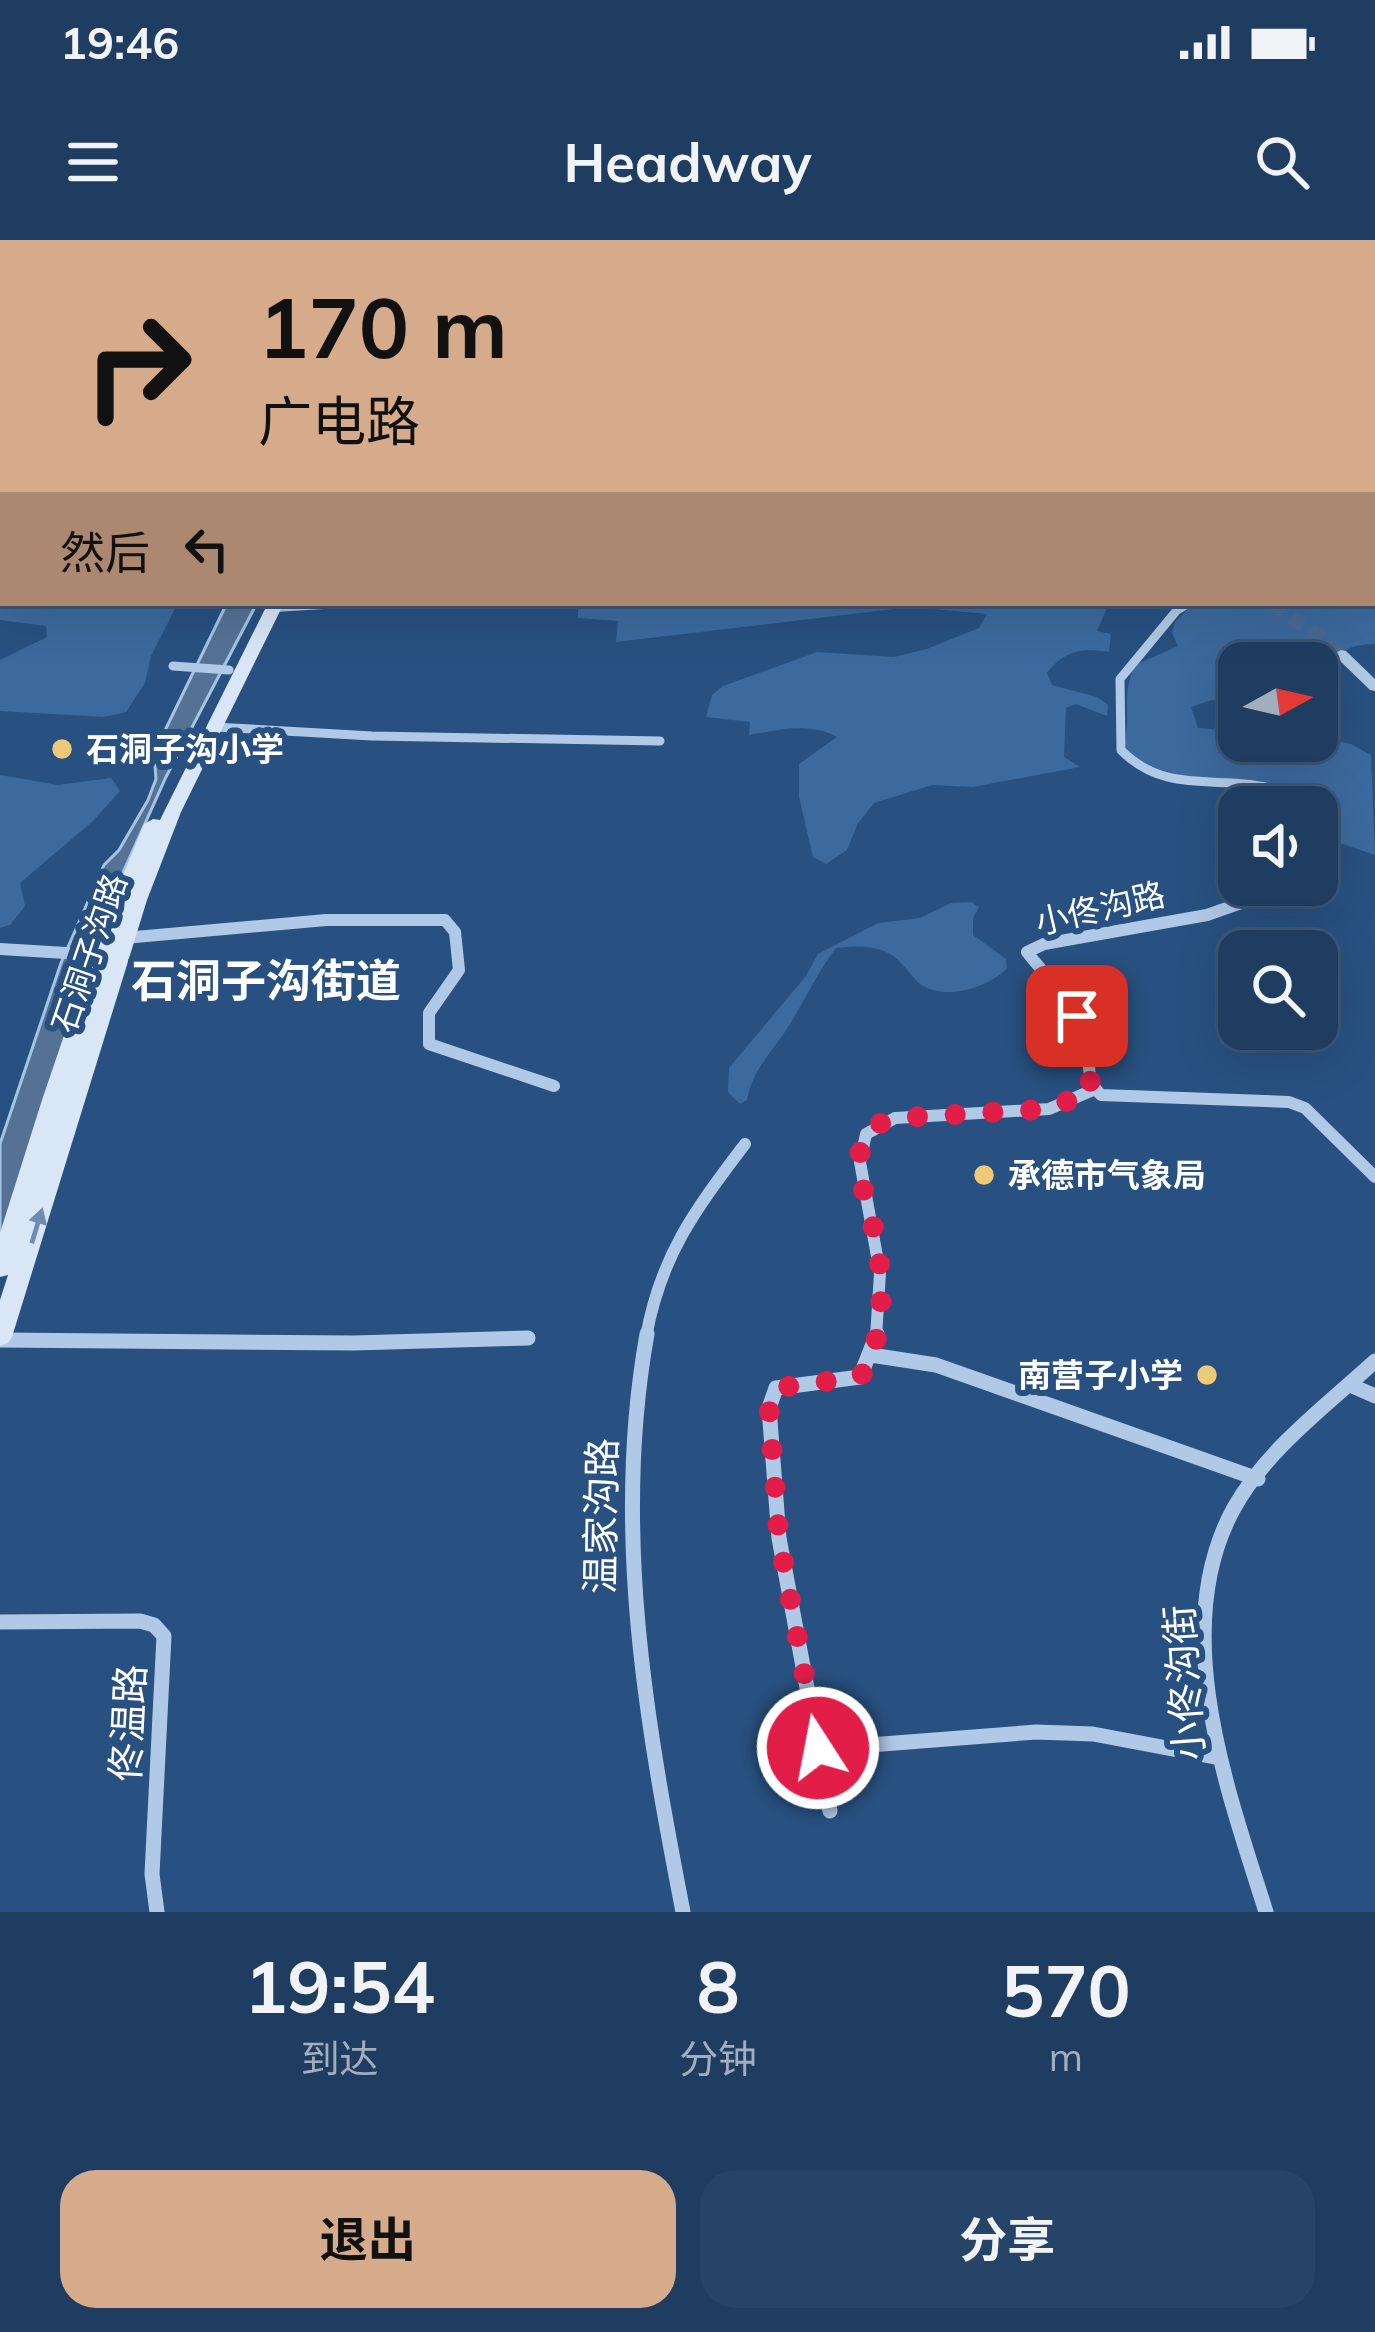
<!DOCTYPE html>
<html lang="zh">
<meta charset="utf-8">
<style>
:root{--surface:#1e3d61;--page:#264467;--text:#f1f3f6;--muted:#a1aebd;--line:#3c5676;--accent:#d6ab8b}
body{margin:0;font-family:Mulish,"Noto Sans SC",sans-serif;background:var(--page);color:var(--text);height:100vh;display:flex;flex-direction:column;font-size:45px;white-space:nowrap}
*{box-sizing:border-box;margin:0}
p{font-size:39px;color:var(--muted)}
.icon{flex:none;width:66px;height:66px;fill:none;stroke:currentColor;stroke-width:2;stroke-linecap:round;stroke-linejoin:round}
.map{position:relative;height:1672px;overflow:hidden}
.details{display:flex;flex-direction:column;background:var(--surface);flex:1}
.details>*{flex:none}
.hud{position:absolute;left:0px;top:0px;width:1377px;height:366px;box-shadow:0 12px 48px #0002,0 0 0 3px var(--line);background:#d6ab8b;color:#111;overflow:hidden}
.needle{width:78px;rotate:82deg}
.tools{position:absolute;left:1218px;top:402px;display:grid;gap:24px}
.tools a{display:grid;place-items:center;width:120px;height:120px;border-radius:24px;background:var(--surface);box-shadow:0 12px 48px #0002,0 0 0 3px var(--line);font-size:60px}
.pin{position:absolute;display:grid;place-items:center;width:102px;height:102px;color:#fff;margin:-51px;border-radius:24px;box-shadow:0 6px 18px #0006}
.me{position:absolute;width:132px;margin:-66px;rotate:349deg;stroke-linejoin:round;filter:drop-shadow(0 0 9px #0008)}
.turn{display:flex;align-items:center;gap:42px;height:252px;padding:0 60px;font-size:54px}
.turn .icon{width:156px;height:156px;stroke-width:2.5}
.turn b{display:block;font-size:84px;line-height:102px}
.then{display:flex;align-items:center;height:114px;padding:0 60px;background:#0003;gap:24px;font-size:45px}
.eta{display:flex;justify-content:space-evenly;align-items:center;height:204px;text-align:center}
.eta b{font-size:72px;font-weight:700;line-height:84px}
.action{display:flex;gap:24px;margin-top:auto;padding:24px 60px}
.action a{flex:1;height:138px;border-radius:36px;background:var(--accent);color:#111;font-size:48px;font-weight:700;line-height:138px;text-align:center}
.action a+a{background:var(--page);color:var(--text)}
.status{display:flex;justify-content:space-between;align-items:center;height:84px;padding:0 60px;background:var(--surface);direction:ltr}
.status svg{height:33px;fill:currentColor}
header{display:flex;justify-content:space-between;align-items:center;height:156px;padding:0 60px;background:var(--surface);font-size:54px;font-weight:700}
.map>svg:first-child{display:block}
.green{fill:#3c6a9e}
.water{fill:#557295;stroke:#a4c4e6;stroke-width:3}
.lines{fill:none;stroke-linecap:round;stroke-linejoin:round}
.tertiary-tunnel{stroke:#486b94;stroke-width:15;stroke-dasharray:15 8;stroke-linecap:butt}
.minor-far2{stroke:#b0c9e6;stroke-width:9}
.minor-far1{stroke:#b0c9e6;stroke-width:12}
.minor{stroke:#b0c9e6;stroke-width:15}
.tertiary{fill:#b0c9e6;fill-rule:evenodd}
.secondary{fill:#d9e6f6;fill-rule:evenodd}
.oneway{fill:#6f8db0}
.route{stroke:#e11d48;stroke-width:21;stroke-dasharray:0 37.8}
.poi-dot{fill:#eec976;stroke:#285181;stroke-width:4.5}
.labels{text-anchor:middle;stroke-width:12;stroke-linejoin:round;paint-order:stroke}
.poi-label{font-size:33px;font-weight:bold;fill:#fff;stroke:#285181;text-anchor:start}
.street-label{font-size:33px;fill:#fff;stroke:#285181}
.near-street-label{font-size:39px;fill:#fff;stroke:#285181}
.district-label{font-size:45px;font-weight:bold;fill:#fff;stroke:#285181}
</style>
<div class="status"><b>19:46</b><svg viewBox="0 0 49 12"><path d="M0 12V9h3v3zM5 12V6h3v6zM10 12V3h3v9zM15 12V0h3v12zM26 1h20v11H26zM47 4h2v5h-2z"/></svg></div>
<header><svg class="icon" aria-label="menu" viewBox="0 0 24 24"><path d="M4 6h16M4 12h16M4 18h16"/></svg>Headway<svg class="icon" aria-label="search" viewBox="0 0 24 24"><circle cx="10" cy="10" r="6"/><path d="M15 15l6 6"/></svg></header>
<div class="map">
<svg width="1375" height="1672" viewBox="0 0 1375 1672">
<rect width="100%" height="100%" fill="#285181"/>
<path class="green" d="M1375,0v404c-27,1 -37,6 -47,31l-11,-1v-11h-78v36l-28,1 -20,7 7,21 41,3v10h78v-4l34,7 20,11 4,100 -41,-14c-7,-20 -6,-34 -26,-45 -38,-22 -170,0 -182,-50 -2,-8 2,-19 1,-28 0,-22 -1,-33 8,-53l43,-19 -6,-13 3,-11 19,-19h180v-360h-108z
M0,334l3,29h175l-27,53 -6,27 -19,29 -22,5 -104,-6v-51l47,-23 -1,-11 -46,-6z
M578,363h531l-12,28 14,3 -2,18c-27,-4 -44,-2 -62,21l5,12 45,12 11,8 -1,11 -31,-12 -10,4 -2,49 16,10 -107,20 -41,-2 -58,18 -16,20 -11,27 -21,14 -13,-7 -14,-60v-33l38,-27c-28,-15 -58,-7 -88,-2l1,-13 -44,-5 6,-22 11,-9 94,-34 77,5 33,-8 52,-21 8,-14 -76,-7 -295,35 2,-21 -40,-3z
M0,535l58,10 53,-7 9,13 -27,30 -73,62 5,23 -15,19 -10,3z
M971,662l8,5 -6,11v17l33,24 1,9c-18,20 -65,34 -88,15 -12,-11 -19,-26 -35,-32 -15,-6 -32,-5 -48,-3 -19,25 -30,50 -46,76 -17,28 -37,43 -43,76l-7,4 -12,-12 1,-24 77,-92 12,-22 60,-31 42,-5 31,-15z"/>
<path class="water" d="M227,363h30l-91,174 -55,122 -111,347v-102l61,-181 43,-98 15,-15 29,-50 8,-21 -2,-26z"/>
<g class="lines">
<path class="tertiary-tunnel" d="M1273,363l68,51"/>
<path class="minor-far2" d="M1189,363l-12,7 -57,69 1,71c56,58 131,9 181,57
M173,426l56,4
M215,487l157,9 288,5"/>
<path class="minor-far1" d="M1292,645l-85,30 -163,29 -17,8c20,27 54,54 60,88 4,21 -3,39 14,55l188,7 16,6 70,69
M124,698l202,-18h119l10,12 4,38 -30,43v31l125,42
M0,709l99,6
M646,1097c15,-83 50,-128 99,-193
M876,1097l4,-64 -20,-111 6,-28 29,-16 154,-9 44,-19"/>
<path class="minor" d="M647,1094c-35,195 -1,387 36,578
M0,1100l354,3 174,-5
M871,1115l65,10 322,114
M1350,1145l25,11
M0,1382l140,-1 14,4 10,11 -12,238 5,38
M818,1509l218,-17 57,2 127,24
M830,1571l-51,-273 -10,-130 7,-20 84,-11 17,-43
M1266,1672c-38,-121 -99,-283 -32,-404 32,-58 93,-103 141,-147"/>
<path class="tertiary" d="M290,363h76l-7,4 -85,5 -7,-4 7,-4z
M1341,410l5,1 29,28v12l-5,-1 -34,-33 -2,-3z"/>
<path class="secondary" d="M358,0h12l2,3h-12z
M268,363h16l-103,209 -34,88 -135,437 -4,6 -8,3v-46l8,-25 -8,2v-44l42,-133 57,-167 45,-109 9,-5 7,1z"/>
</g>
<defs><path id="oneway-solid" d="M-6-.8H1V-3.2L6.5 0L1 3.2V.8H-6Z" transform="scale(3)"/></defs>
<use class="oneway" href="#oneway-solid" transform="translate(37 986) rotate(-73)"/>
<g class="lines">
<path class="route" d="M818,1508l-39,-210 -10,-130 7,-20 84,-11c25,-32 24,-99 16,-137 -5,-30 -25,-73 -12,-102 5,-12 20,-16 31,-20l154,-9 44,-19c-9,-23 -1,-42 -16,-74"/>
</g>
<g class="poi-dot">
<circle cx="62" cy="509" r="12"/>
<circle cx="984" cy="935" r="12"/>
<circle cx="1207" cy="1135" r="12"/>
</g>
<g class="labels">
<g class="poi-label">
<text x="86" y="521">石洞子沟小学</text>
<text x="1008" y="947">承德市气象局</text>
<text x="1183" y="1147" text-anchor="end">南营子小学</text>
</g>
<g class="street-label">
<text transform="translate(1100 668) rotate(-13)" y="12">小佟沟路</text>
<text transform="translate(89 713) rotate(-71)" y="12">石洞子沟路</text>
</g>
<g class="near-street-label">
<text transform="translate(601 1276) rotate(-89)" y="14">温家沟路</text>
<text transform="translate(1184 1443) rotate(-94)" y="14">小佟沟街</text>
<text transform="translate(128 1483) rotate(-87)" y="14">佟温路</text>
</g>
<g class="district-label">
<text x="266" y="757">石洞子沟街道</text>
</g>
</g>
</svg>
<div class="tools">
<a><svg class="needle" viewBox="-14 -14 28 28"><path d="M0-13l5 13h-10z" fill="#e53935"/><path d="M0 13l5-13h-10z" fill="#a1aebd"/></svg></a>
<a><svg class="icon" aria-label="sound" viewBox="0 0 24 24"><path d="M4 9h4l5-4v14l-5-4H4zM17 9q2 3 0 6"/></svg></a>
<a><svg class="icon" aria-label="search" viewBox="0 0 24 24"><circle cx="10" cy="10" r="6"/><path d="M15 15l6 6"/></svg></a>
</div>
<div class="pin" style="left:1077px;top:776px;background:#d93025"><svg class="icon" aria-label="arrive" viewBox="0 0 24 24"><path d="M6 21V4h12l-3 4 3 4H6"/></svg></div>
<svg class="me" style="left:818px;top:1508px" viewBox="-20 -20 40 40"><circle r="17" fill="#e11d48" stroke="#fff" stroke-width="3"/><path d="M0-11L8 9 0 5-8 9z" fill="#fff"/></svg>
<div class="hud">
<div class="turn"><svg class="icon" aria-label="right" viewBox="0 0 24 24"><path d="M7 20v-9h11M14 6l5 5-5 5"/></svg><div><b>170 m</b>广电路</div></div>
<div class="then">然后<svg class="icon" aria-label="left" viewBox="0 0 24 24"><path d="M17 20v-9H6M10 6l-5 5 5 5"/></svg></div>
</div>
</div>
<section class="details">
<div class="eta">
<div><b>19:54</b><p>到达</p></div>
<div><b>8</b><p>分钟</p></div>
<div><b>570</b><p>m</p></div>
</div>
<div class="action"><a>退出</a><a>分享</a></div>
</section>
